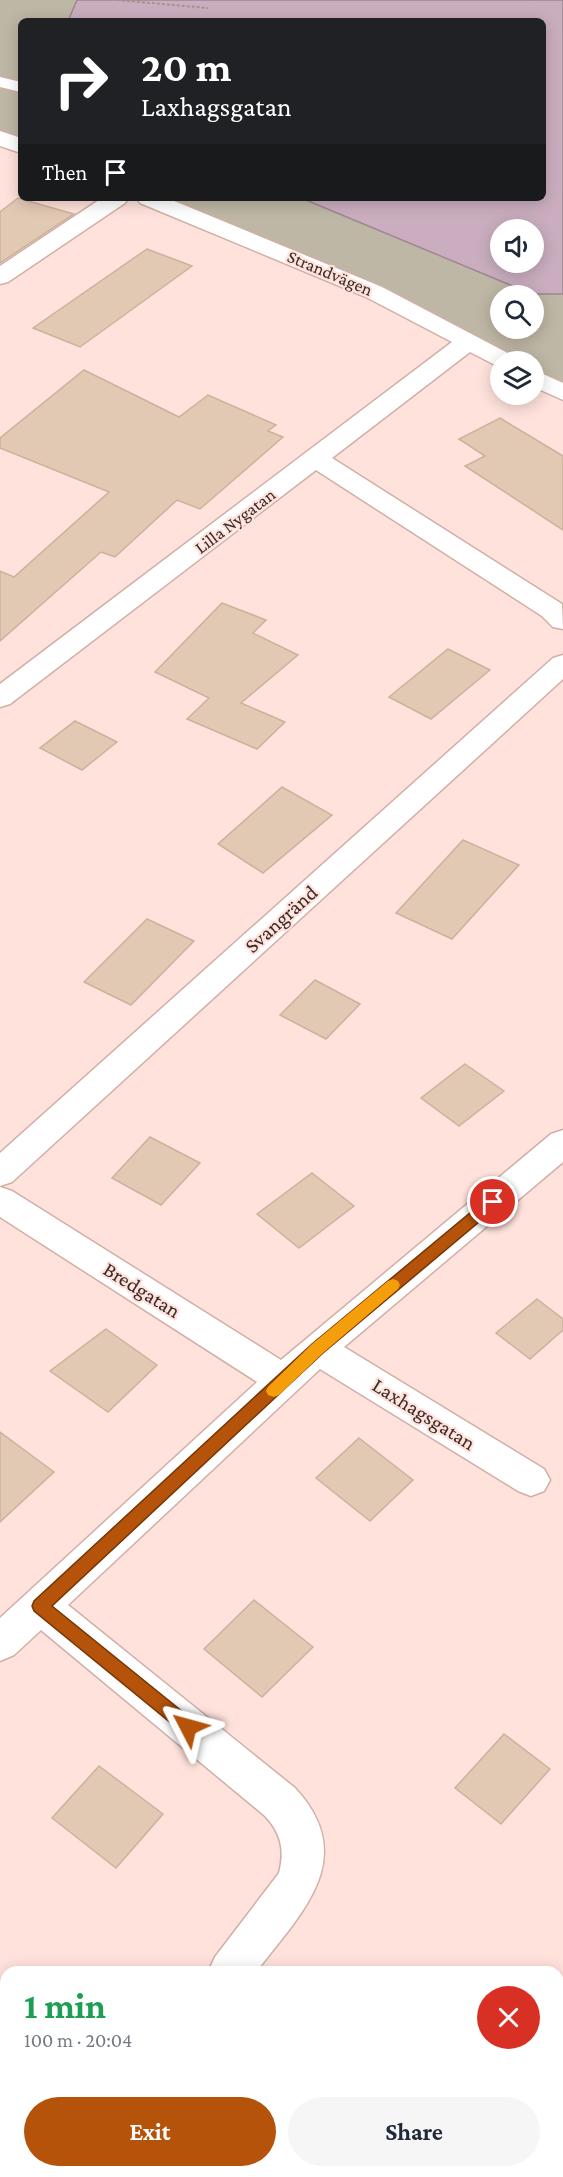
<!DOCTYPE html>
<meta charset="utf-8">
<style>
:root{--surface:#fff;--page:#f6f6f7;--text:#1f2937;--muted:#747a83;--accent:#b45309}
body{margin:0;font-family:"Crimson Pro",serif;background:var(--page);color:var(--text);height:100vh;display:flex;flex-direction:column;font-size:22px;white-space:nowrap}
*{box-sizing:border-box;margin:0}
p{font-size:20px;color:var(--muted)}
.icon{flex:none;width:33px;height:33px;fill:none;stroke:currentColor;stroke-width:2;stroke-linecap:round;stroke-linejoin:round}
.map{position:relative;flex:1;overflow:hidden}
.panel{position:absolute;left:0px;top:1966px;width:564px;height:212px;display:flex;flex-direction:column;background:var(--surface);border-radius:18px 18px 0 0;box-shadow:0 3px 15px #0003}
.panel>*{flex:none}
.hud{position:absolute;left:18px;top:18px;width:528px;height:183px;border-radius:9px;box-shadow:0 3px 15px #0003;background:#202124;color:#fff;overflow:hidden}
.fabs{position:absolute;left:490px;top:219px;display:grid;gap:12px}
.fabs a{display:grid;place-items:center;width:54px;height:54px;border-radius:50%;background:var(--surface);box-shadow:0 3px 15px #0003;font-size:30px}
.pin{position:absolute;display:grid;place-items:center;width:51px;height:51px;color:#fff;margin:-26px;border:3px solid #fff;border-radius:50%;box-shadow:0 2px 6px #0007}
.me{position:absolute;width:66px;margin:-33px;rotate:309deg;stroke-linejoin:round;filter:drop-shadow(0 0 4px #0008)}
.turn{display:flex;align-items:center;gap:21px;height:126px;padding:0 24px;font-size:27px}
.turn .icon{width:78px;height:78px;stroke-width:2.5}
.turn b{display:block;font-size:42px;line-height:51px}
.then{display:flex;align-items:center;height:57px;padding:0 24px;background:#0003;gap:12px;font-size:22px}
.round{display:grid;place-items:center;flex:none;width:63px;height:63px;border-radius:32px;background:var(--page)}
.overview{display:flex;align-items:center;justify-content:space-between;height:102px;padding:0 24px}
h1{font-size:36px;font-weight:700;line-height:45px;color:#1e9e55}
.primary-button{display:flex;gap:12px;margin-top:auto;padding:12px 24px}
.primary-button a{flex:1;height:69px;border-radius:36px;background:var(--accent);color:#fff;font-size:24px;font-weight:700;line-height:69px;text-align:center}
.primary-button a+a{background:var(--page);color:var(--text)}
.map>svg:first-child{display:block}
.green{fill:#bfb7a5;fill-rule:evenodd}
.water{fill:#caaebf;stroke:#9e8792;stroke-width:1.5;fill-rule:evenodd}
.building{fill:#e2c9b4;stroke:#ccb29d;stroke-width:1.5}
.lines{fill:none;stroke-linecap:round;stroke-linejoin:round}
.lane-casing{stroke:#d1afa6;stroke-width:3}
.street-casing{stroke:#d1afa6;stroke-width:3}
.path{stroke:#a8918c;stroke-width:2;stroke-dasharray:3 2;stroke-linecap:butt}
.lane{fill:#fff;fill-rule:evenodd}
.street{fill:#fff;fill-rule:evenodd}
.route{fill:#b45309;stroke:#753606;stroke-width:1.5}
.slow{fill:#f59e0b}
.labels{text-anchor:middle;stroke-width:4.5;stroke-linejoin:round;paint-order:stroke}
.far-street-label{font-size:18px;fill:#392b28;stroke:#ffe2db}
.street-label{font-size:21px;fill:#392b28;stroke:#ffe2db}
</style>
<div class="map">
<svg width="563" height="2177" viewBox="0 0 563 2177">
<rect width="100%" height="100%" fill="#ffe2db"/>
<path class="green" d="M0,0h77l-9,21h-47v125l-21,-8z
M164,198h137l231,96h31v90l-29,-14v-8l-16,-1 -197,-100zM501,296h33v32h-33z"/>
<path class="water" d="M77,0h486v294h-31l-231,-96h242v-177h-475zM501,230h33v32h-33z"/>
<path class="building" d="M18,198l56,16 -74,49v-51z
M147,249l45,17 -112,81 -47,-19z
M84,370l95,47 29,-22 68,30 -8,6 15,6 -83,72 -23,-9 -62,57 -14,-5 -101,89v-70l14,6 95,-85 -109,-44v-10z
M500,418l63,38v74l-98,-64 20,-10 -26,-17z
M222,603l44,17 -13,13 45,22 -57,48 44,19 -28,27 -70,-30 22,-21 -54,-26z
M448,649l42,21 -59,49 -42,-22z
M75,721l42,21 -35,28 -42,-22z
M282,787l50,28 -69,58 -45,-29z
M463,840l56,25 -67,74 -56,-26z
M147,919l47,22 -63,64 -47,-23z
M315,980l45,24 -34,35 -46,-24z
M465,1064l39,27 -45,35 -38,-28z
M150,1137l50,26 -39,42 -49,-27z
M312,1173l42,33 -55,42 -42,-34z
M537,1299l26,20v11l-33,29 -34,-26z
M106,1329l51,36 -49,47 -58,-41z
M0,1432l54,40 -54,50z
M359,1438l54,42 -43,41 -54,-43z
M254,1600l59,47 -51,50 -58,-48z
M504,1734l46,35 -49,55 -46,-36z
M99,1766l64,48 -47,54 -64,-50z"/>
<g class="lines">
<g class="lane-casing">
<path id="lane" d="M0,77l21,5v10l-21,-5z"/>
</g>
<g class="street-casing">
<path id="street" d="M0,131l21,7v15l-21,-7z
M102,198h26l-3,5 -117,79 -8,2v-18z
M137,198h30l215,89 133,70 3,5h-17v6l-31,-16 -138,106 230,146 1,25 -10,-2 -11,-11 -226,-146 -306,234 -10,3v-23l452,-342 -86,-45 -226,-94z
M534,370l29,13v17l-29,-13z
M563,655v24l-551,503 -12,4v-33l553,-495z
M563,1130v32l-219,185 200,122 6,11 -6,11 -13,5 -13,-5 -198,-122 -252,236 227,183c66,71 5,126 -39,184h-48l7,-15 64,-84c6,-23 2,-40 -14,-57l-224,-186 -27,25 -14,6v-43l257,-236 -257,-165v-30l12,4 269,169 270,-226z
M55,2172h48l-2,5h-48z"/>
</g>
<path class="path" d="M117,0l91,8"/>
<use href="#lane" class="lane"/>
<use href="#street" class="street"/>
</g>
<path class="route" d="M493,1196l5,2 2,4 -2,4 -175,147 -271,253 142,115 2,6 -2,5 -6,2 -6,-2 -148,-121 -2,-5 2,-5 278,-257 176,-146z"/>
<path class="slow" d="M393,1279l5,2 2,4 -2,4 -75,64 -44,42 -5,2 -6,-2 -2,-4 2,-4 44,-43 76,-63z"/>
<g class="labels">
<g class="far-street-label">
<text transform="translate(330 273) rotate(23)" y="6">Strandvägen</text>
<text transform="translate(235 521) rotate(-37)" y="6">Lilla Nygatan</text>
</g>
<g class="street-label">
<text transform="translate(281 919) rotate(-42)" y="7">Svangränd</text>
<text transform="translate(142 1290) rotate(32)" y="7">Bredgatan</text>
<text transform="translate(424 1414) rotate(32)" y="7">Laxhagsgatan</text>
</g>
</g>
</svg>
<div class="fabs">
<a><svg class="icon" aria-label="sound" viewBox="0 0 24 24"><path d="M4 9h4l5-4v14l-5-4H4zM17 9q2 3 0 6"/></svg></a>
<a><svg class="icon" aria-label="search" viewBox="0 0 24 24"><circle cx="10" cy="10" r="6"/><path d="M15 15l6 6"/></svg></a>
<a><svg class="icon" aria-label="layers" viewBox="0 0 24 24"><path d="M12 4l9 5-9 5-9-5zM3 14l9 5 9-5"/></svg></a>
</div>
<div class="pin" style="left:493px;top:1202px;background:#d93025"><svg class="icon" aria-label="arrive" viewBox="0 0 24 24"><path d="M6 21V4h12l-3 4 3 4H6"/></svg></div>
<svg class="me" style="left:188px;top:1727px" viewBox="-20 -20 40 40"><path d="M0-17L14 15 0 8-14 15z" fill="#b45309" stroke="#fff" stroke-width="4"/></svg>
<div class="hud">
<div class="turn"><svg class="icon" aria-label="right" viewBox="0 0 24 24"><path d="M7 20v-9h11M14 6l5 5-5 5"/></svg><div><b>20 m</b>Laxhagsgatan</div></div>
<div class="then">Then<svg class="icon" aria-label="arrive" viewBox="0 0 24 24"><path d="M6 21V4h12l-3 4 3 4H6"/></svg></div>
</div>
<section class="panel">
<div class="overview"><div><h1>1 min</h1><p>100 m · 20:04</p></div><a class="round" style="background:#d93025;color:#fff"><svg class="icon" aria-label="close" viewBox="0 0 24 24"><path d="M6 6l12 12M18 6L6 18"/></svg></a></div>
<div class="primary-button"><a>Exit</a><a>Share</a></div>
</section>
</div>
